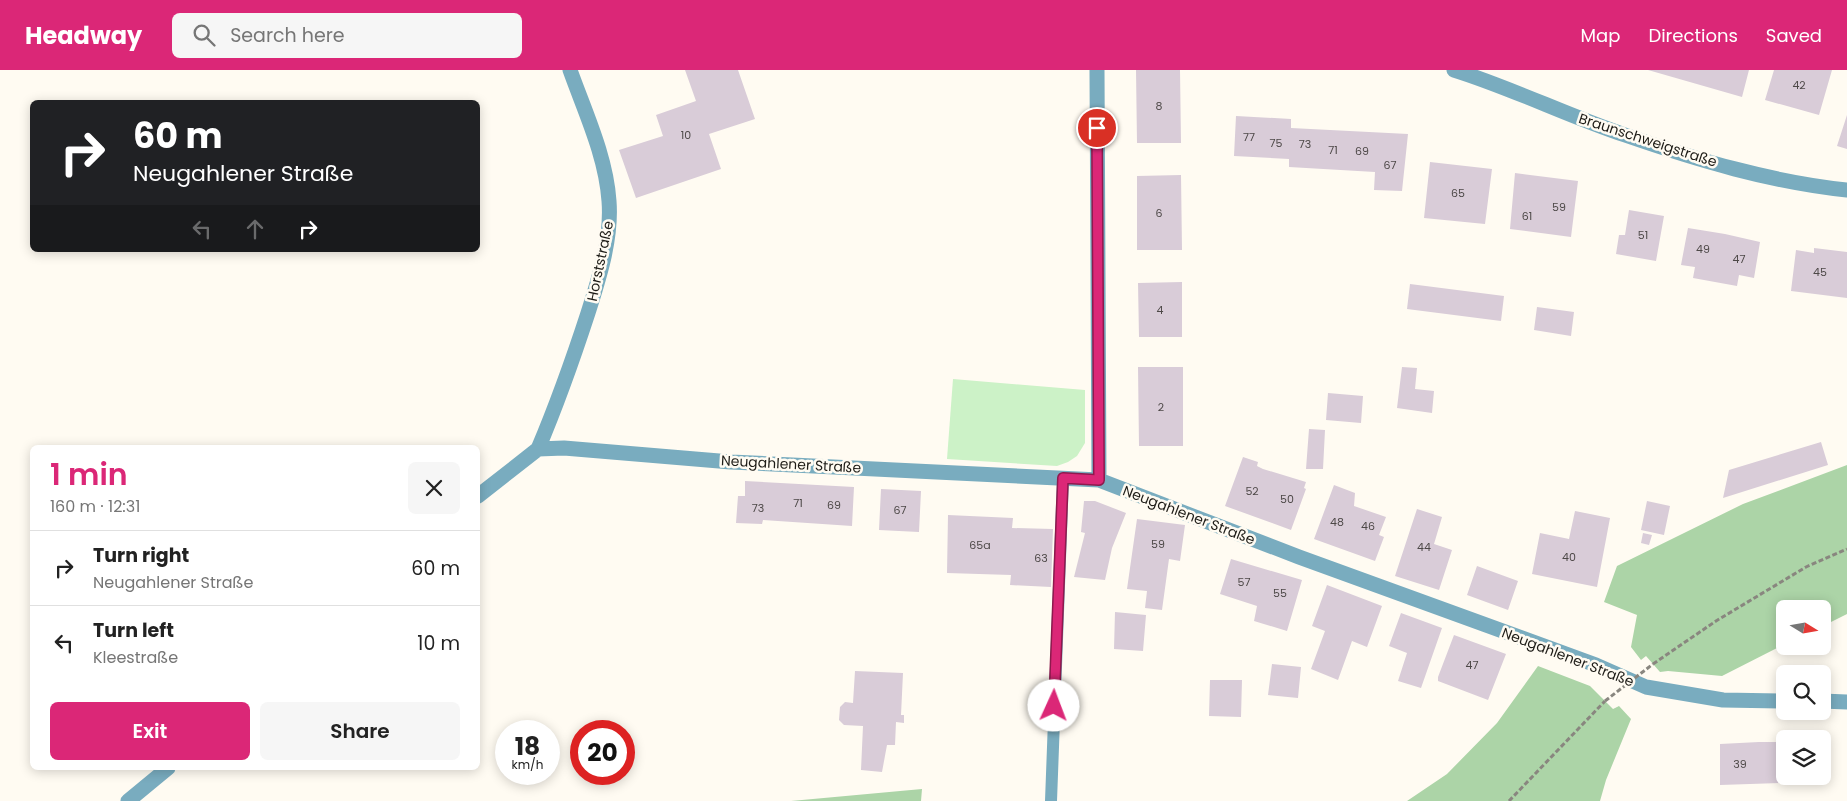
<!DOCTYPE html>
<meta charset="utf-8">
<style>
:root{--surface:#fff;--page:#f6f6f6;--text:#222;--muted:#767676;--line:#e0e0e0;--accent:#db2777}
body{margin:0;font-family:Poppins,sans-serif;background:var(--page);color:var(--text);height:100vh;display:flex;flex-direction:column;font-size:19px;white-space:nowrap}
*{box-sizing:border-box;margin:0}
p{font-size:16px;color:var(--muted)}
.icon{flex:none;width:28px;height:28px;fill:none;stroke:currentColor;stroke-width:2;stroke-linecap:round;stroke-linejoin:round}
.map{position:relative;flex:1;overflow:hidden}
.details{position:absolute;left:30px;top:375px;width:450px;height:325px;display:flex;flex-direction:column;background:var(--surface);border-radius:8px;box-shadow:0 2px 12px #0003}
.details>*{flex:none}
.top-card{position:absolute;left:30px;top:30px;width:450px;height:152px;border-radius:8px;box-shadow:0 2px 12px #0003;background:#202124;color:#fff;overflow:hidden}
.needle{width:32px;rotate:101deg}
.controls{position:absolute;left:1776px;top:530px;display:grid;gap:10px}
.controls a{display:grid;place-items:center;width:55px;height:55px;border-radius:8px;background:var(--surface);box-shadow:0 2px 12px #0003;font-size:25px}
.speed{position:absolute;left:495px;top:650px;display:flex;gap:10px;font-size:25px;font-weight:700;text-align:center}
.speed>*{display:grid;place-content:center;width:65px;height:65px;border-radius:50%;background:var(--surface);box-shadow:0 2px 12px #0003;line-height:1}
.speed small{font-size:12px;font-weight:400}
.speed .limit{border:8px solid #d22;background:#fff;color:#111}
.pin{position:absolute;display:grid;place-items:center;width:42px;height:42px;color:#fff;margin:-21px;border:2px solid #fff;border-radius:50%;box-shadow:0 1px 5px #0007}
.me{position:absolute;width:55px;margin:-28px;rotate:2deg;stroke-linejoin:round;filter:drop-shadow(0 0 4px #0008)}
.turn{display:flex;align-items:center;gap:18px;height:105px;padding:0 20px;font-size:22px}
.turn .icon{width:65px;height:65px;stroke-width:2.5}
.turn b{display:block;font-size:35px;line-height:42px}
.lanes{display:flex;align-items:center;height:48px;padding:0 20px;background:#0003;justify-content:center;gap:25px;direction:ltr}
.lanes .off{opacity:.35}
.round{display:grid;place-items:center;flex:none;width:52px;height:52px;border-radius:8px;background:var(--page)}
.overview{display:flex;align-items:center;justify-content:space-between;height:85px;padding:0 20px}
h1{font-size:30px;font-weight:600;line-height:38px;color:var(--accent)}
.cta{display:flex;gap:10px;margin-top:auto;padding:10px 20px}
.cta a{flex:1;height:58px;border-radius:8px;background:var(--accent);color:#fff;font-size:20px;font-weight:600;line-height:58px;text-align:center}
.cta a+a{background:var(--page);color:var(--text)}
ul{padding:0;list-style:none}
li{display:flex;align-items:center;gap:15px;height:75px;padding:0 20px;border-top:1px solid var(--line)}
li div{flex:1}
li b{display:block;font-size:19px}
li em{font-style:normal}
header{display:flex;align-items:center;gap:30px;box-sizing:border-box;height:70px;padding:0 25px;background:var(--accent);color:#fff}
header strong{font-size:24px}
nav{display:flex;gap:28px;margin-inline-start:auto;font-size:18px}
.search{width:350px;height:45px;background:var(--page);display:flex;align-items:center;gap:12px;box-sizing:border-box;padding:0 18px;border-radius:8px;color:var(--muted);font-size:19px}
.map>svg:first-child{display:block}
.green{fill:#ccf2c7}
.forest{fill:#acd4a7}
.building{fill:#d9ccd8}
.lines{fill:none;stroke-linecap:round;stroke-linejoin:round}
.path{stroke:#89867f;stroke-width:3;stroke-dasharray:5 2.5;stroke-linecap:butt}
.lane{stroke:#79acbf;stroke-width:12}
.street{stroke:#79acbf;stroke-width:15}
.path-bridge{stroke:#89867f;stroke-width:3;stroke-dasharray:5 2.5;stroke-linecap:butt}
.route-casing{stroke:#8e194d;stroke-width:12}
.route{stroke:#db2777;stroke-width:9}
.labels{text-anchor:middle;stroke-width:5;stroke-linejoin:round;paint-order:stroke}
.number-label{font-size:11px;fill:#4d4847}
.street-label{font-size:14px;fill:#1e1c17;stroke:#fffbf2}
</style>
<header>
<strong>Headway</strong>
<div class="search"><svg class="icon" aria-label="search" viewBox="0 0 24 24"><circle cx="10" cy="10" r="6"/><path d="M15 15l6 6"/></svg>Search here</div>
<nav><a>Map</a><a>Directions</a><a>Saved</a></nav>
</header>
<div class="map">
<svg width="1847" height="731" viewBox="0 0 1847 731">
<rect width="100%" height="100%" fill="#fffbf2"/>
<path class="green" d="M953,309l132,11v53l-8,13 -9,6 -11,4 -110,-7z"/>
<path class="forest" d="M1847,395v149l-24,12 -1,-17h-37v35l-63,32 -54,-5 -8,1 -14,-16 -5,4 -10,-13 6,-32 -33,-13 13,-36 126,-62z
M1538,596l52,20 23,23 6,-3 12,13 -25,61 -6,21h-193l40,-27 50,-51z
M922,719l-1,12h-130z"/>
<path class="building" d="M685,0h53l17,49 -46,15 12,35 -85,29 -17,-48 44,-14 -7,-21 40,-14z
M1136,0h44l1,73h-44z
M1648,0h101l-7,27z
M1774,0h58l-13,45 -54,-15z
M1847,45v34l-10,-3z
M1236,46l55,3v9l117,6 -6,57 -28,-1 1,-18 -86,-5v-8l-55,-3z
M1430,92l62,7 -7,55 -61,-6z
M1515,103l63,8 -7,56 -61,-8z
M1181,105l1,75h-45v-74z
M1629,140l35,6 -8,45 -40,-7 3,-19h6z
M1688,158l37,6 35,8 -6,36 -15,-3 -2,11 -44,-8 2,-11 -14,-2z
M1814,178l33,4v46l-56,-7 5,-41 18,3z
M1182,212v55h-43l-1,-54z
M1410,214l94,12 -3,25 -94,-12z
M1537,237l37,5 -3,24 -37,-6z
M1138,297h45v79h-44z
M1402,297l15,1 -2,21 19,2 -2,22 -35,-5z
M1328,323l35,3 -2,27 -35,-3z
M1309,359l16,1 -2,39h-17z
M1821,372l7,23 -105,33 6,-28z
M1243,387l15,5 -1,4 6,3 43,13 -2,6 2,1 -15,41 -66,-24z
M745,411l109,6 -2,39 -89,-6 -1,4 -26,-1 2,-27h7z
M1334,415l21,8 -1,13 32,11 -7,18 5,2 -9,24 -61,-22z
M881,419l40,2 -2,41 -40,-2z
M1084,431h11l31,12 -14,35 -7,32 -31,-3 11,-44 -4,-1z
M1647,431l23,5 -6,29 -23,-5z
M1417,439l25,8 -8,27 18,6 -13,40 -44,-14z
M1575,441l35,7 -13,69 -65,-13 8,-41 29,6z
M948,445l65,3 -1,10 41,1 -2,58 -41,-2 1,-10 -64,-2z
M1137,449l48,6 -5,36 -11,-2 -7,51 -17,-2 2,-17 -20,-2z
M1643,463l9,2 -3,10 -8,-2z
M1231,489l71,21 -15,51 -33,-10 3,-15 -37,-12z
M1477,496l41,15 -10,29 -41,-15z
M1327,515l55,21 -15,41 -15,-6 -14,39 -27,-11 14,-38 -13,-5z
M1115,542l31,3 -3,36 -29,-2z
M1401,543l41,15 -21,60 -23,-7 9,-28 -18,-7z
M1454,565l52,19 -18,46 -50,-19v-4z
M1272,594l29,3 -3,31 -30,-3z
M855,601l48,2 -2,42h3v8l-8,-1 -1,23h-8l-5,27 -21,-2 2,-44 -19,-1 -5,-5 1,-13 5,-5 8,1z
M1210,610h32l-1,37 -32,-1z
M1759,672h26v34h7v2h-9v5l-63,2v-41z"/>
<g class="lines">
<path class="path" d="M1653,594l63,-43 90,-54 41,-18
M1509,731l96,-100"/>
<path class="lane" d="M1051,731l12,-323"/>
<path class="street" d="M1097,0l2,410
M1454,0c58,18 114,46 171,65 72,25 146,47 222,55
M538,379l26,-1 167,14 368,18 200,77 297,108 50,22 77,13 62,1
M538,379c19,-45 35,-90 50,-136 11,-35 24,-74 21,-112 -3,-45 -24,-89 -39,-131
M478,426l60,-47
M1822,631l25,1
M128,731l40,-33"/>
<path class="path-bridge" d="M1605,631l48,-37"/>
</g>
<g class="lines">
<g class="route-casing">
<path id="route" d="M1054,636l9,-228 36,2 -2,-352"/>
</g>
<use href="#route" class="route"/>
</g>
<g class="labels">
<g class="number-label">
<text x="1799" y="19">42</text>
<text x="1159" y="40">8</text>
<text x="686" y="69">10</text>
<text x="1249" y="71">77</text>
<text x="1276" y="77">75</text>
<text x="1305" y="78">73</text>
<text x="1333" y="84">71</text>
<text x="1362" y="85">69</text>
<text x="1390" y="99">67</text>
<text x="1458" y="127">65</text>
<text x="1559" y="141">59</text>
<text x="1159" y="147">6</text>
<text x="1527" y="150">61</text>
<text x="1643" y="169">51</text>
<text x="1703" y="183">49</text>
<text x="1739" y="193">47</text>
<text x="1820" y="206">45</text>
<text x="1160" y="244">4</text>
<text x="1161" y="341">2</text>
<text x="1252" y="425">52</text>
<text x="1287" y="433">50</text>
<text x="798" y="437">71</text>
<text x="834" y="439">69</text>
<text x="758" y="442">73</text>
<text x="900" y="444">67</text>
<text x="1337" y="456">48</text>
<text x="1368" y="460">46</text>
<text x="1158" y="478">59</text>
<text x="980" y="479">65a</text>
<text x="1424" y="481">44</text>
<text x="1569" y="491">40</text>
<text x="1041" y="492">63</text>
<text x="1244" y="516">57</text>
<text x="1280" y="527">55</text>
<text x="1472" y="599">47</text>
<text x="1740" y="698">39</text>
</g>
<g class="street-label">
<text transform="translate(1648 70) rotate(18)" y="5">Braunschweigstraße</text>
<text transform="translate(600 191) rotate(-78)" y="5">Horststraße</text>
<text transform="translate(791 394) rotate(3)" y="5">Neugahlener Straße</text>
<text transform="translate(1189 445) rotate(21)" y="5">Neugahlener Straße</text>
<text transform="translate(1568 587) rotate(21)" y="5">Neugahlener Straße</text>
</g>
</g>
</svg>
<div class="controls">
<a><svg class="needle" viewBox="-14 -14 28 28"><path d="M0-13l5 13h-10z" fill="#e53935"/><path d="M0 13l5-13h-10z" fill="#767676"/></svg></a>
<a><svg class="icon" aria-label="search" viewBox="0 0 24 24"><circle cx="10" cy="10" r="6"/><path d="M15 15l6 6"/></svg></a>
<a><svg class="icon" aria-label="layers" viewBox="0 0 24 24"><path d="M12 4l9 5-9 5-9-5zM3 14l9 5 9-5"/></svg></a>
</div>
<div class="speed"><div>18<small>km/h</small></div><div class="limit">20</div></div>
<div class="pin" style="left:1097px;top:58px;background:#d93025"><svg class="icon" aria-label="arrive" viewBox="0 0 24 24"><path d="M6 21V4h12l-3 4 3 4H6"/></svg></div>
<svg class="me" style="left:1054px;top:636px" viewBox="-20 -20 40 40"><circle r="19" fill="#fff"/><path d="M0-13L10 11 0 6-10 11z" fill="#db2777"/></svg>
<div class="top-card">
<div class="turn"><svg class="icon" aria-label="right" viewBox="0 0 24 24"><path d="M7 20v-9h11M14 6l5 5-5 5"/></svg><div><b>60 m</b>Neugahlener Straße</div></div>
<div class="lanes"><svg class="icon off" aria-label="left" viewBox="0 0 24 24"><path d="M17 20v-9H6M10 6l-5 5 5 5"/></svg><svg class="icon off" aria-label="ahead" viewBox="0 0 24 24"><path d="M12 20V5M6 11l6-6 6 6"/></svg><svg class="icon" aria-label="right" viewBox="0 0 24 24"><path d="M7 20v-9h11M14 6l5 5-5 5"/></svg></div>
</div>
<section class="details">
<div class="overview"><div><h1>1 min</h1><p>160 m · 12:31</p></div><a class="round"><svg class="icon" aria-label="close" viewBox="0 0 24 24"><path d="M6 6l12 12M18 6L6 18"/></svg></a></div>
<ul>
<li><svg class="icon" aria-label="right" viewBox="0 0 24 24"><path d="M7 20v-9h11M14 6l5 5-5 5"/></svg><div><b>Turn right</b><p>Neugahlener Straße</p></div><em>60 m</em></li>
<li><svg class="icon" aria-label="left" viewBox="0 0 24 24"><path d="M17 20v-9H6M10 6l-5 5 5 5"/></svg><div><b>Turn left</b><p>Kleestraße</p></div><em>10 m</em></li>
</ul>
<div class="cta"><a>Exit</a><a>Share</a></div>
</section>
</div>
